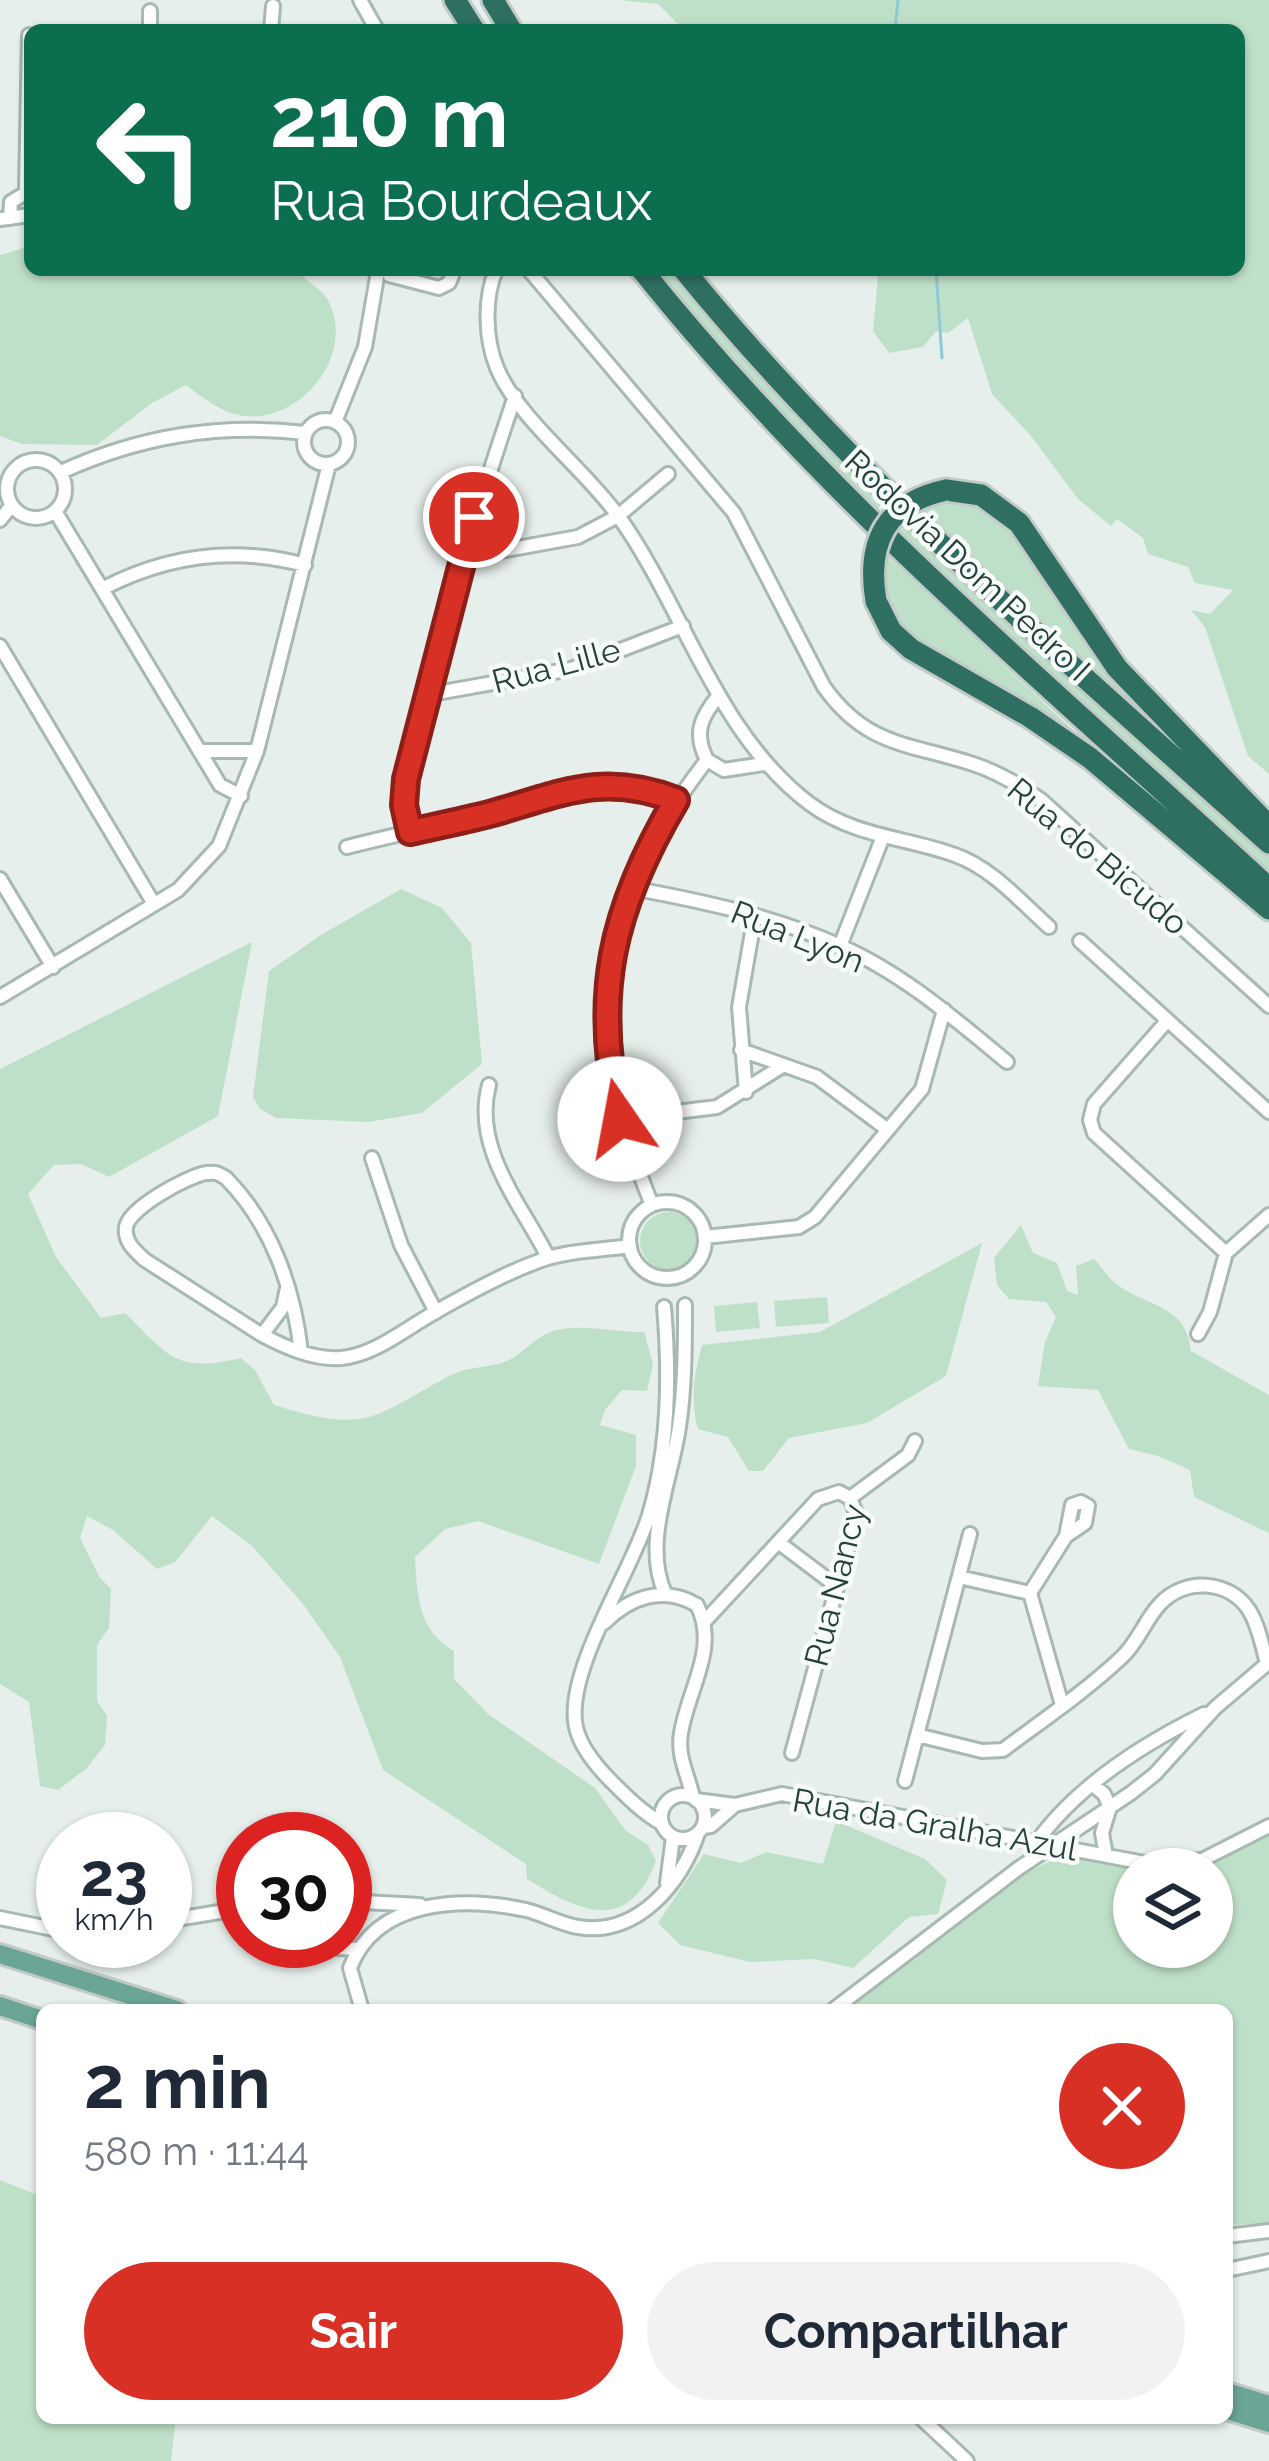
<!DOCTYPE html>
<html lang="pt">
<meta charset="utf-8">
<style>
:root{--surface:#fff;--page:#f2f2f3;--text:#1f2937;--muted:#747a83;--accent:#d93025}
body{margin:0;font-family:Raleway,sans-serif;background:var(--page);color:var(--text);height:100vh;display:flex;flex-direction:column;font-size:45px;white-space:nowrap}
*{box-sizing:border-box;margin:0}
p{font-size:39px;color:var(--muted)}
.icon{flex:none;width:66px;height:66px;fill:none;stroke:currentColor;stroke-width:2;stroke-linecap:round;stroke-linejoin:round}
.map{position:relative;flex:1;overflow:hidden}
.panel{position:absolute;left:36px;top:2004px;width:1197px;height:420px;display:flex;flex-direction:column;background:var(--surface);border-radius:18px;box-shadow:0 3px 9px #0004}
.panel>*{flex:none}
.top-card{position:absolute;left:24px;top:24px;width:1221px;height:252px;border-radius:18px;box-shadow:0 3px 9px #0004;background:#0b6e4f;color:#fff;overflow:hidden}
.controls{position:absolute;left:1113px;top:1848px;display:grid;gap:24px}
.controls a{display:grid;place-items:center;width:120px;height:120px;border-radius:50%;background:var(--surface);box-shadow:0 3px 9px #0004;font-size:60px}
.speed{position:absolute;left:36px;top:1812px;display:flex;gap:24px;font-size:60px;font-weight:700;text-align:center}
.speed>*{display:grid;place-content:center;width:156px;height:156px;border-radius:50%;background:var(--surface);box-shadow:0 3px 9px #0004;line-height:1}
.speed small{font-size:30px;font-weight:400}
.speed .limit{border:18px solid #d22;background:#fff;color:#111}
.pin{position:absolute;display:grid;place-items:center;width:102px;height:102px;color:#fff;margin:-51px;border:6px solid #fff;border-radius:50%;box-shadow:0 3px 12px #0007}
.me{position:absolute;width:132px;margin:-66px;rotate:348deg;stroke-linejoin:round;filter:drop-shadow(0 0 9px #0008)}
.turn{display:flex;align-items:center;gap:42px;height:252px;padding:0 48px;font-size:54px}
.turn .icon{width:156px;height:156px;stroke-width:2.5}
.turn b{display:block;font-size:84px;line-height:102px}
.round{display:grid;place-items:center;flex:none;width:126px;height:126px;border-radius:63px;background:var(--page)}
.overview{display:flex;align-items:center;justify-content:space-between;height:204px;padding:0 48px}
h1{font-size:72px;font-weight:700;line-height:90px}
.primary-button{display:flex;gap:24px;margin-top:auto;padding:24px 48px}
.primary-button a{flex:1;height:138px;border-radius:72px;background:var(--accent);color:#fff;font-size:48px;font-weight:700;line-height:138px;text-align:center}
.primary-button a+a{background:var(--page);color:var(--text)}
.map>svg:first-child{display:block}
.green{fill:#bfe0c8}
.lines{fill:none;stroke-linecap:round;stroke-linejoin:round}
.stream{stroke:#8ec9d4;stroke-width:3}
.street-casing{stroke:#a8b8b2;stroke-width:18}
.primary-casing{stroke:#c2cac8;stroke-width:24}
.highway-casing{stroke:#c2cac8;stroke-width:27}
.street{stroke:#fff;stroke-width:12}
.primary{stroke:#6aa596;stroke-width:18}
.highway{stroke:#2f6f62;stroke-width:21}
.highway-bridge-casing{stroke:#c2cac8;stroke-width:27;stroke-linecap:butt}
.highway-bridge{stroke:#2f6f62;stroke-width:21}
.route-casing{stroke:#8d1f18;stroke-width:30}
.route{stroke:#d93025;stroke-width:21}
.labels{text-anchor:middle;stroke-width:9;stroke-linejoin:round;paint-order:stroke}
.street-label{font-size:33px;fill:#24423a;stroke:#f7fbf9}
</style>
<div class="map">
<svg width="1269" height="2461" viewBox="0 0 1269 2461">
<rect width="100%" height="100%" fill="#e6efeb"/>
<path class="green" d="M619,0h650v774l-21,-18 -43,-129 -14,-17 19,4 23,-24 -38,-7 -7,-16 -40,-13 -5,-16 -26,-19 -6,7 -33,-27 -47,-63 -39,-42 -24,-76 -20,15 -12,-2 -13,16 -34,6 -16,-22 5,-55 -10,-6h371v-240h-555l-26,-26z
M30,246v24h264c10,9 30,20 35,32 26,53 -27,120 -85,114 -22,-3 -41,-18 -58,-31l-34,18 -55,42 -75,-1 -22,-8v-181z
M654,270h19l53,63 159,168 -9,10 -104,-102z
M941,499l41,6 24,18 109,155 40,46 -238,-218z
M903,517l366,336v23l-376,-346z
M883,552l195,183 34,29 -192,-121c-36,-31 -36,-46 -37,-91z
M401,889l41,19 29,35 11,121 -60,49 -54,9 -92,-4 -16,-9 -7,-12 16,-126 52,-36z
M252,942l-34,174 -109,61 -28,-13 -27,1 -26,29 28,63 45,61 24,-5c45,44 50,60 116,45l14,12 19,35c97,30 97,12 179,-31 17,-8 37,-6 54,-13 16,-7 29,-25 46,-30 28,-8 62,2 91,1l9,32 -6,27 -25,-1 -17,20 -5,15 36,10v31l-37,98 -121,-43 -33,8 -30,28c2,39 3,73 39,94v28l34,35 107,74 31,43 22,14 8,16c-28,74 -76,51 -129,18l-1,-15 -143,-94 -43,-113 -37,-53 -51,-58 -40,-30 -37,46 -18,7 -44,-39 -26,-14 -7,22 20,40 11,11 -2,39 -12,17v56l10,15 -2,29 -18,23 -29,22 -18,-4 -11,-84 -29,-18v-615z
M640 1241a29 29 0 1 1 58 0a29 29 0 1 1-58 0Z
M1021,1225l12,28 24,10 10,28 11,4 -2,-29 18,-7c7,7 13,17 20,23 31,26 72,20 77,69l78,44v138l-75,-36 -4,-27 -32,-14 -29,-7 -31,-59 -60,-4 7,-44 11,-25 -10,-15 -37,-3 -12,-14 -3,-27z
M982,1243l-36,133 -79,47 -78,15 -26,33h-14l-21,-34 -30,-8c-8,-29 -4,-55 4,-84l118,-13z
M827,1297l2,26 -53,4 -2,-26z
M757,1302l3,26 -44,4 -2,-26z
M836,1821l89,38 22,21 -9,34 -29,3 -56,51 -39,-9 -64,3 -70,-17 -22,-22 46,-69 37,9 25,-11 57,12z
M1269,1830v394l-42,1v-215h-379c32,-31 174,-146 211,-151 34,-6 69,4 102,10h-27v78h78v-78h-28l48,-15z
M0,2180l42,17v221h134l-5,43h-171z"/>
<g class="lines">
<path class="stream" d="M895,30l3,-30
M936,270l6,88"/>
<g class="street-casing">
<path id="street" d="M360,0l17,30
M150,30v-19
M271,30l2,-24
M26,191l3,-156
M10,218l1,-16 18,-11
M0,219l30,-4
M496,270c-12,28 -11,69 1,98 21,51 89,102 122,149 66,93 97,216 191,287 45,33 95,33 145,51 37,13 66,47 94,72
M529,270l205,243 90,174c43,60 85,56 149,77 25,8 46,21 68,36l228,206
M389,275l50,13 10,-5 3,-7 -4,-6
M304 442a22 22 0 1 1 44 0a22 22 0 1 1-44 0Z
M335,422l30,-75 12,-70
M7 489a29 29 0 1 1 58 0a29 29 0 1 1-58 0Z
M61,472c79,-36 158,-49 245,-39
M55,511l165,274 21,11
M0,520l12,-15
M461,558l117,-21 40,-21 50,-42
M102,589c65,-34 132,-43 203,-24
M0,646l154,258
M426,695l145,-26 112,-43
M719,695c-18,22 -26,38 -12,65l17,10 40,-6
M200,751h57
M410,832c-10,-52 8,-103 21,-153 24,-96 52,-189 84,-283
M347,847c46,-12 92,-21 138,-32 76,-19 111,-46 191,-15
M0,879l53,88
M631,888c71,13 141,28 207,57 63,27 117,74 169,117
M1080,941l189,171
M840,946l42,-107
M0,997l178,-107 41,-44 38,-95 72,-287
M1167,1021l-73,83 -4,16 4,13 132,120
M741,1050l76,27 71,53
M489,1085c-17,63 32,119 59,172
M746,1092l-7,-85 16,-92
M620,1119l97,-12 67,-42
M372,1158l29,87 35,67
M629 1240a38 38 0 1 1 76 0a38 38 0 1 1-76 0Z
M652,1205c-71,-173 -62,-294 55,-445
M705,1237l94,-10 16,-10 107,-128 22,-79
M1198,1334l12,-22 16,-59 43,-38
M262,1335l21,-28 4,-19
M301,1352c-7,-63 -29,-127 -75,-174 -9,-5 -9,-6 -19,-5 -18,2 -78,35 -81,54 -2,15 9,24 19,33l117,75c23,12 51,25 79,23 33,-3 63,-28 91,-44 33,-19 80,-45 116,-56 25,-8 56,-8 82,-12
M778,1542l57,43
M959,1577l71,16
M665,1593c-23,-50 7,-115 14,-166 6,-41 6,-81 6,-122
M705,1621l113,-122 21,-7 11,6
M604,1623c26,-26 59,-38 93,-18 22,43 -9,84 -16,128 -4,23 7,42 12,64
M1062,1705l-32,-112 36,-57 19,-13 3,-17 -7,-4 -9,3 -6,31
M917,1735l65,16 21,-1c40,-30 83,-59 119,-93 16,-15 23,-37 38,-53 25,-27 69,-24 89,6 10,16 13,36 18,53
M792,1753l62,-229 2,-11 -6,-15 58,-43 7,-14
M905,1781l65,-247
M1093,1785l11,9 6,13 -8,26 4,22
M661 1817a22 22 0 1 1 44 0a22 22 0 1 1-44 0Z
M696,1800l39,5 47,-11 373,71 47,-5 67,-34
M661,1823c-18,-10 -34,-26 -49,-41 -16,-16 -35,-38 -37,-61 -6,-57 57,-150 74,-206 20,-67 21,-139 15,-208
M703,1827l8,-1 24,-21
M1033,1847c41,-60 108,-102 171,-133
M667,1883l6,-46
M345,1901l75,4
M0,1918l63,13
M165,1921l78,-13
M329,1941l9,7 19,1
M362,2010l-12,-42c26,-69 112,-72 176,-58 17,4 34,14 52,17 59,10 104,-44 120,-94
M833,2010l186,-142 112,-75 24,-19 60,-66 54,-46
M1227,2236l42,-5
M1227,2270l42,-9
M921,2418l46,43"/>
</g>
<g class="primary-casing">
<path id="primary" d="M0,1954l177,56
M0,2006l42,14
M1227,2392l42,13
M1227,2410l42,13"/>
</g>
<g class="highway-casing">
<path id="highway" d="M455,0l19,30
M493,0l18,30
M642,270c184,230 412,419 627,618
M684,270c173,212 382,390 585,573
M946,490l35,5 38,28 98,145 147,153
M876,601l15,30 20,18 119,68 60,41 179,151"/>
</g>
<use href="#street" class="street"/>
<use href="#primary" class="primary"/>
<use href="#highway" class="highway"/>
<g class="highway-bridge-casing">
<path id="highway-bridge" d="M876,601c-10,-59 10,-98 70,-111"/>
</g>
<use href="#highway-bridge" class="highway-bridge"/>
</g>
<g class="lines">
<g class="route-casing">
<path id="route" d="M474,517l-68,262 -2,26 6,27c27,-6 56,-12 83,-19 70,-20 111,-41 183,-13 -64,108 -85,196 -56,319"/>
</g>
<use href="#route" class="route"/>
</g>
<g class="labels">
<g class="street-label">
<text transform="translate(968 565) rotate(43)" y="12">Rodovia Dom Pedro I</text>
<text transform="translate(556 665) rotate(-15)" y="12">Rua Lille</text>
<text transform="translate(1098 856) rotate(40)" y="12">Rua do Bicudo</text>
<text transform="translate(798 936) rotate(22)" y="12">Rua Lyon</text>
<text transform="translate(835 1585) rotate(-76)" y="12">Rua Nancy</text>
<text transform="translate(935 1824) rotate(10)" y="12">Rua da Gralha Azul</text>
</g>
</g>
</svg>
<div class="controls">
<a><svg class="icon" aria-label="layers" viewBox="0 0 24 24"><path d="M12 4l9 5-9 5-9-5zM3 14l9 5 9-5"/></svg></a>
</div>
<div class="speed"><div>23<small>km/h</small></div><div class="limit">30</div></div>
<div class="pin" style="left:474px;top:517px;background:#d93025"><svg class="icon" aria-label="arrive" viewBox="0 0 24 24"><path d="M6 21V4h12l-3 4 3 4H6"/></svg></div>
<svg class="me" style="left:620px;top:1119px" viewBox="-20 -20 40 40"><circle r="19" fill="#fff"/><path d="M0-13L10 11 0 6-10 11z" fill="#d93025"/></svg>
<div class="top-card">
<div class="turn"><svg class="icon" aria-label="left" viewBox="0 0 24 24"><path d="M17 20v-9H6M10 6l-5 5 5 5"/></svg><div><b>210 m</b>Rua Bourdeaux</div></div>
</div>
<section class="panel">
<div class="overview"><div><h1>2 min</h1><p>580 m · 11:44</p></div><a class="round" style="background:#d93025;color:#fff"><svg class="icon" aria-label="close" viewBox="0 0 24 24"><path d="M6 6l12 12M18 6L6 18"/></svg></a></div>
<div class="primary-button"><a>Sair</a><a>Compartilhar</a></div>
</section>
</div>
